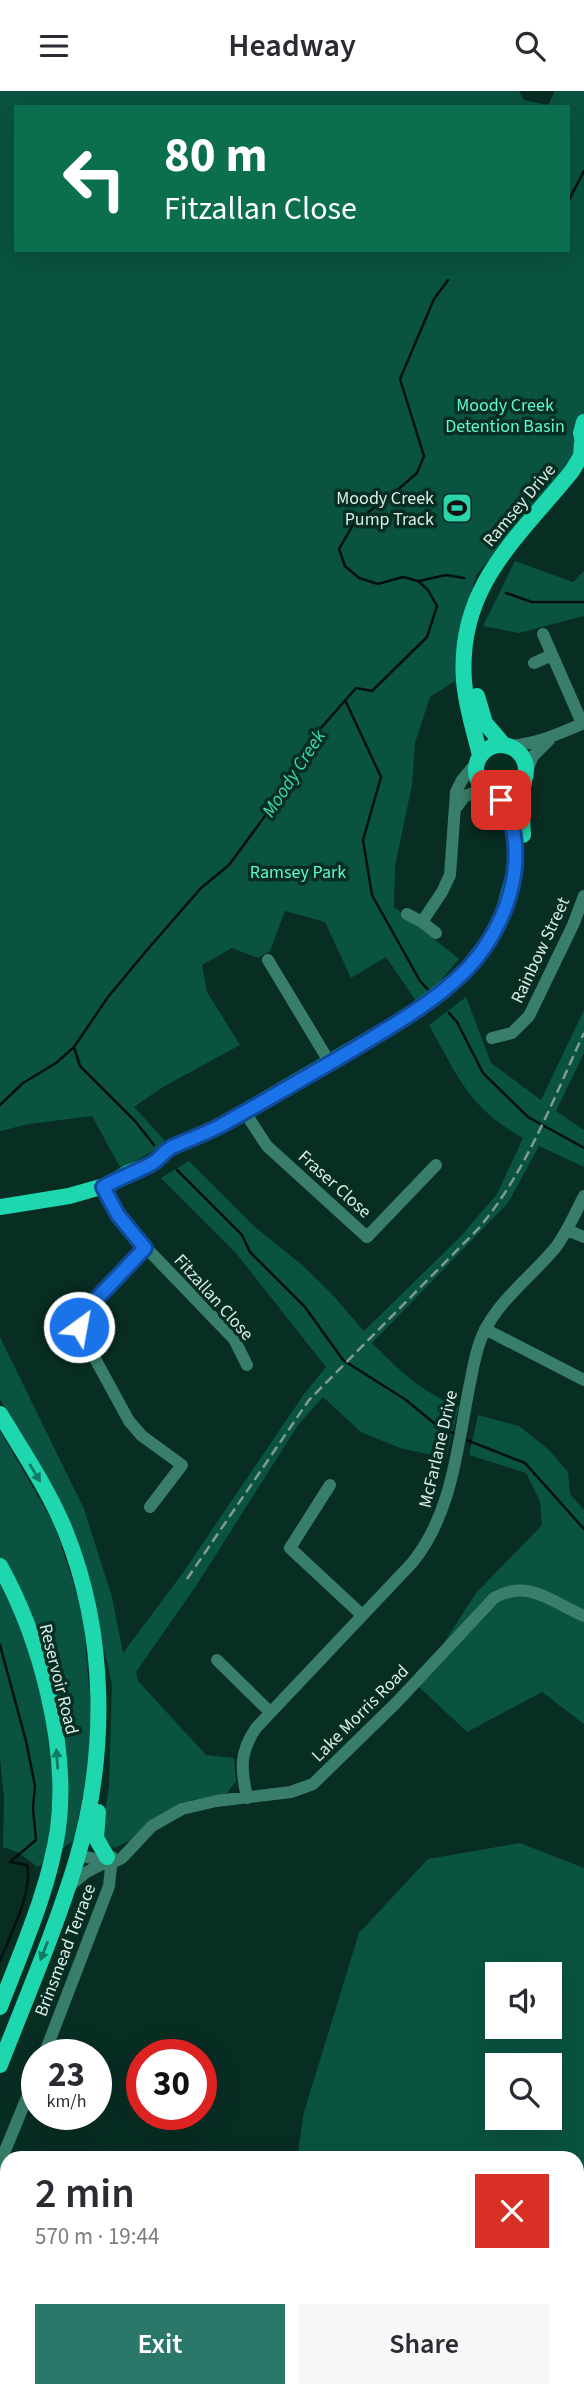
<!DOCTYPE html>
<meta charset="utf-8">
<style>
:root{--surface:#fff;--page:#f7f7f7;--text:#2b2b33;--muted:#7c7c81;--accent:#2b7769}
body{margin:0;font-family:"Source Sans 3",sans-serif;background:var(--page);color:var(--text);height:100vh;display:flex;flex-direction:column;font-size:26px;white-space:nowrap}
*{box-sizing:border-box;margin:0}
p{font-size:23px;color:var(--muted)}
.icon{flex:none;width:38px;height:38px;fill:none;stroke:currentColor;stroke-width:2;stroke-linecap:round;stroke-linejoin:round}
.map{position:relative;flex:1;overflow:hidden}
.panel{position:absolute;left:0px;top:2060px;width:584px;height:247px;display:flex;flex-direction:column;background:var(--surface);border-radius:21px 21px 0 0;box-shadow:0 7px 28px #0002}
.panel>*{flex:none}
.hud{position:absolute;left:14px;top:14px;width:556px;height:147px;border-radius:0px;box-shadow:0 7px 28px #0002;background:#0b6e4f;color:#fff;overflow:hidden}
.tools{position:absolute;left:485px;top:1871px;display:grid;gap:14px}
.tools a{display:grid;place-items:center;width:77px;height:77px;border-radius:0px;background:var(--surface);box-shadow:0 7px 28px #0002;font-size:35px}
.speed{position:absolute;left:21px;top:1948px;display:flex;gap:14px;font-size:35px;font-weight:700;text-align:center}
.speed>*{display:grid;place-content:center;width:91px;height:91px;border-radius:50%;background:var(--surface);box-shadow:0 7px 28px #0002;line-height:1}
.speed small{font-size:18px;font-weight:400}
.speed .limit{border:10px solid #d22;background:#fff;color:#111}
.pin{position:absolute;display:grid;place-items:center;width:60px;height:60px;color:#fff;margin:-30px;border-radius:14px;box-shadow:0 4px 10px #0006}
.me{position:absolute;width:77px;margin:-38px;rotate:32deg;stroke-linejoin:round;filter:drop-shadow(0 0 5px #0008)}
.turn{display:flex;align-items:center;gap:24px;height:147px;padding:0 35px;font-size:32px}
.turn .icon{width:91px;height:91px;stroke-width:2.5}
.turn b{display:block;font-size:49px;line-height:60px}
.round{display:grid;place-items:center;flex:none;width:74px;height:74px;border-radius:0px;background:var(--page)}
.summary{display:flex;align-items:center;justify-content:space-between;height:119px;padding:0 35px}
h1{font-size:42px;font-weight:600;line-height:52px}
.button{display:flex;gap:14px;margin-top:auto;padding:14px 35px}
.button a{flex:1;height:80px;border-radius:0px;background:var(--accent);color:#fff;font-size:28px;font-weight:600;line-height:80px;text-align:center}
.button a+a{background:var(--page);color:var(--text)}
header{display:flex;justify-content:space-between;align-items:center;height:91px;padding:0 35px;background:var(--surface);font-size:32px;font-weight:600}
.map>svg:first-child{display:block}
.green{fill:#0a5341;fill-rule:evenodd}
.lines{fill:none;stroke-linecap:round;stroke-linejoin:round}
.stream{stroke:#03100c;stroke-width:2.5}
.minor{stroke:#387e6a;stroke-width:12}
.major{stroke:#1ed7ae;stroke-width:16}
.rail{stroke:#809b93;stroke-width:2.5;stroke-dasharray:10 5;stroke-linecap:butt}
.oneway{fill:#127962}
.route-casing{stroke:#114b97;stroke-width:18}
.route{stroke:#1a73e8;stroke-width:12}
.labels{text-anchor:middle;stroke-width:7;stroke-linejoin:round;paint-order:stroke}
.park-label{font-size:18px;fill:#5efacf;stroke:#082d23}
.poi-label{font-size:18px;fill:#daede6;stroke:#082d23;text-anchor:end}
.street-label{font-size:18px;fill:#daede6;stroke:#082d23}
.water-label{font-size:19px;font-style:italic;fill:#36ddb4;stroke:#082d23}
</style>
<header><svg class="icon" aria-label="menu" viewBox="0 0 24 24"><path d="M4 6h16M4 12h16M4 18h16"/></svg>Headway<svg class="icon" aria-label="search" viewBox="0 0 24 24"><circle cx="10" cy="10" r="6"/><path d="M15 15l6 6"/></svg></header>
<div class="map">
<svg width="584" height="2306" viewBox="0 0 584 2306">
<rect width="100%" height="100%" fill="#082d23"/>
<path class="green" d="M0,0h519l5,9 24,5 7,-14h29v327l-10,43 -98,114 -15,55 -6,51 -25,16 -15,46 -3,42 -17,81 -1,41 65,52 -18,21 -25,21 -30,-44 -35,21 -26,-56 -40,-11 -15,40 -12,7 -26,-10 -30,17 5,27 33,53 -77,42 -29,20 33,36 -46,26 -29,-53 -63,8 -29,7zM16,16h553v143h-553z
M515,470l58,21 11,-11v45l-65,17 -36,-7z
M466,906l25,66 50,37 43,-90v43l-28,58 28,19v37l-45,-21 -31,57 -136,140c25,25 52,52 87,63l-13,52 -46,-10 -39,-16 -38,-35 -25,28 -102,161 -60,86 2,9 68,74 28,3 2,23 -11,15 -33,4 -36,21 -20,17 -22,10 -13,-13 8,-48 3,-103 -29,-127 -83,-158v-62l84,172 28,88 11,56 59,-79 122,-180 22,-27 -91,-115 -74,-74 28,-17 67,67 45,36 29,28 34,39 97,-95 36,-42 26,-56c-54,-30 -65,-61 -94,-113z
M478,1324l41,11 29,23 20,23 2,22 14,16v214l-42,-32 -75,40 -50,-47 59,-92 66,-68 -2,-24 -14,-28 -57,-18z
M0,1340l54,93 29,88 10,126 -18,101 -37,28 -21,-15 -14,-5 1,-51 -4,-37z
M520,1752l64,25v529h-321l2,-6h313v-233h-281l7,-46 55,-179 69,-74zM497,1883h53v53h-53zM497,1974h53v52h-53z"/>
<g class="lines">
<path class="stream" d="M569,109l15,-29
M419,490l27,-6 18,3
M506,502l26,9h52
M346,611l35,75 -18,63 9,55 48,86 11,12
M449,922l8,9 26,51 45,44 56,31
M0,1014l23,-22 33,-20 18,-16
M154,1054l-19,-24 -55,-55 -6,-19 34,-50 39,-47 54,-62 28,-23 50,-68 28,-53 49,-56 16,3 55,-54 10,-31 -9,-16 -10,-9 -15,-4 -25,7 -19,-6 -14,-12 -6,-17 15,-26 41,-31 22,-19 7,-17 -24,-77 34,-80 14,-19
M177,1079l65,65 8,17 55,55 38,53 63,40 29,24 20,10
M464,1348l61,24 59,66
M0,1554l26,96 9,45 -2,22 3,32 -26,22
M0,1870c10,-26 33,-68 27,-96l-17,-3"/>
<path class="minor" d="M543,543l39,89
M534,572l18,-8
M509,655c27,-2 50,-12 75,-23
M526,681l7,-16 17,-17
M456,717l9,-12 20,-7
M407,823l15,8
M436,842l-14,-11 20,-30 8,-17 6,-83 6,-12 15,-18
M268,869l62,103
M492,947l20,-5 17,-17 44,-91 11,-29
M244,1020l23,35 100,91 69,-72
M103,1096l22,39 109,113 13,26
M567,1139l17,7
M145,1157l-59,62 -8,12 3,11 48,88 13,15 40,29 -32,42
M485,1238l99,51
M330,1394l-40,63 72,67
M217,1569l52,51
M247,1707c-6,-29 -8,-45 9,-70l156,-165c40,-49 45,-114 57,-175 4,-18 6,-38 15,-56 16,-33 49,-57 72,-85 12,-16 19,-34 28,-51
M78,1764l34,8 10,-5 30,-32 30,-17 34,-8 75,-9 22,-8 84,-82 97,-104c35,-20 59,5 90,18
M68,1796l17,-14 19,-10
M44,1964l65,-169 3,-29
M0,2072l37,-90
M0,2233h7"/>
<path class="major" d="M584,331l-3,11 3,13
M477,605l8,27 19,22
M476 679a25 25 0 1 1 50 0a25 25 0 1 1-50 0Z
M480,664c-6,-24 -14,-49 -16,-74 -7,-95 54,-143 108,-210l9,-15 1,-14
M523,744l-2,-37 3,-16
M103,1096l25,-14 23,-9 18,-15 49,-22 189,-110 57,-44 27,-35 13,-28 9,-32 3,-15 -1,-31 -8,-23 -10,-14
M0,1116l69,-11 42,-12
M0,1323c23,38 48,75 65,116 42,104 43,224 11,332 -21,69 -50,136 -76,203
M0,1475c40,72 69,180 58,263 -9,61 -36,120 -58,178
M98,1721l-2,26 11,19"/>
<path class="rail" d="M187,1488l122,-179 169,-171c48,-56 75,-130 106,-196"/>
</g>
<defs><path id="oneway-solid" d="M-6-.8H1V-3.2L6.5 0L1 3.2V.8H-6Z" transform="scale(1.75)"/></defs>
<g class="oneway">
<use href="#oneway-solid" transform="translate(35 1382) rotate(59)"/>
<use href="#oneway-solid" transform="translate(57 1668) rotate(-94)"/>
<use href="#oneway-solid" transform="translate(44 1860) rotate(111)"/>
</g>
<g class="lines">
<g class="route-casing">
<path id="route" d="M79,1236l-1,-5 8,-12 59,-62 -27,-33 -15,-28c16,-9 33,-15 48,-23 8,-4 12,-12 21,-17 16,-7 32,-13 48,-21 43,-24 86,-49 129,-74 39,-24 80,-46 113,-78 44,-42 72,-119 39,-174"/>
</g>
<use href="#route" class="route"/>
</g>
<defs>
<g id="stadium-square" transform="scale(1.575)"><rect x="-9" y="-9" width="18" height="18" rx="4" fill="#2ad5ac" stroke="#082d23"/><path d="M0-5a6.5 5 0 1 0 0 10a6.5 5 0 1 0 0-10ZM-3.5-1.8h7v3.6h-7Z" fill="#111"/></g>
</defs>
<g fill-rule="evenodd">
<use href="#stadium-square" x="457" y="417"/>
</g>
<g class="labels">
<g class="park-label">
<text x="505" y="320">Moody Creek<tspan x="505" dy="21">Detention Basin</tspan></text>
<text x="298" y="787">Ramsey Park</text>
</g>
<g class="poi-label">
<text x="434" y="413">Moody Creek<tspan x="434" dy="21">Pump Track</tspan></text>
</g>
<g class="street-label">
<text transform="translate(519 414) rotate(-50)" y="6">Ramsey Drive</text>
<text transform="translate(540 859) rotate(-65)" y="6">Rainbow Street</text>
<text transform="translate(335 1093) rotate(42)" y="6">Fraser Close</text>
<text transform="translate(214 1206) rotate(48)" y="6">Fitzallan Close</text>
<text transform="translate(438 1358) rotate(-77)" y="6">McFarlane Drive</text>
<text transform="translate(59 1588) rotate(76)" y="6">Reservoir Road</text>
<text transform="translate(360 1622) rotate(-45)" y="6">Lake Morris Road</text>
<text transform="translate(65 1859) rotate(-69)" y="6">Brinsmead Terrace</text>
</g>
<g class="water-label">
<text transform="translate(293 682) rotate(-57)" y="7">Moody Creek</text>
</g>
</g>
</svg>
<div class="tools">
<a><svg class="icon" aria-label="sound" viewBox="0 0 24 24"><path d="M4 9h4l5-4v14l-5-4H4zM17 9q2 3 0 6"/></svg></a>
<a><svg class="icon" aria-label="search" viewBox="0 0 24 24"><circle cx="10" cy="10" r="6"/><path d="M15 15l6 6"/></svg></a>
</div>
<div class="speed"><div>23<small>km/h</small></div><div class="limit">30</div></div>
<div class="pin" style="left:501px;top:709px;background:#d93025"><svg class="icon" aria-label="arrive" viewBox="0 0 24 24"><path d="M6 21V4h12l-3 4 3 4H6"/></svg></div>
<svg class="me" style="left:79px;top:1236px" viewBox="-20 -20 40 40"><circle r="17" fill="#1a73e8" stroke="#fff" stroke-width="3"/><path d="M0-11L8 9 0 5-8 9z" fill="#fff"/></svg>
<div class="hud">
<div class="turn"><svg class="icon" aria-label="left" viewBox="0 0 24 24"><path d="M17 20v-9H6M10 6l-5 5 5 5"/></svg><div><b>80 m</b>Fitzallan Close</div></div>
</div>
<section class="panel">
<div class="summary"><div><h1>2 min</h1><p>570 m · 19:44</p></div><a class="round" style="background:#d93025;color:#fff"><svg class="icon" aria-label="close" viewBox="0 0 24 24"><path d="M6 6l12 12M18 6L6 18"/></svg></a></div>
<div class="button"><a>Exit</a><a>Share</a></div>
</section>
</div>
